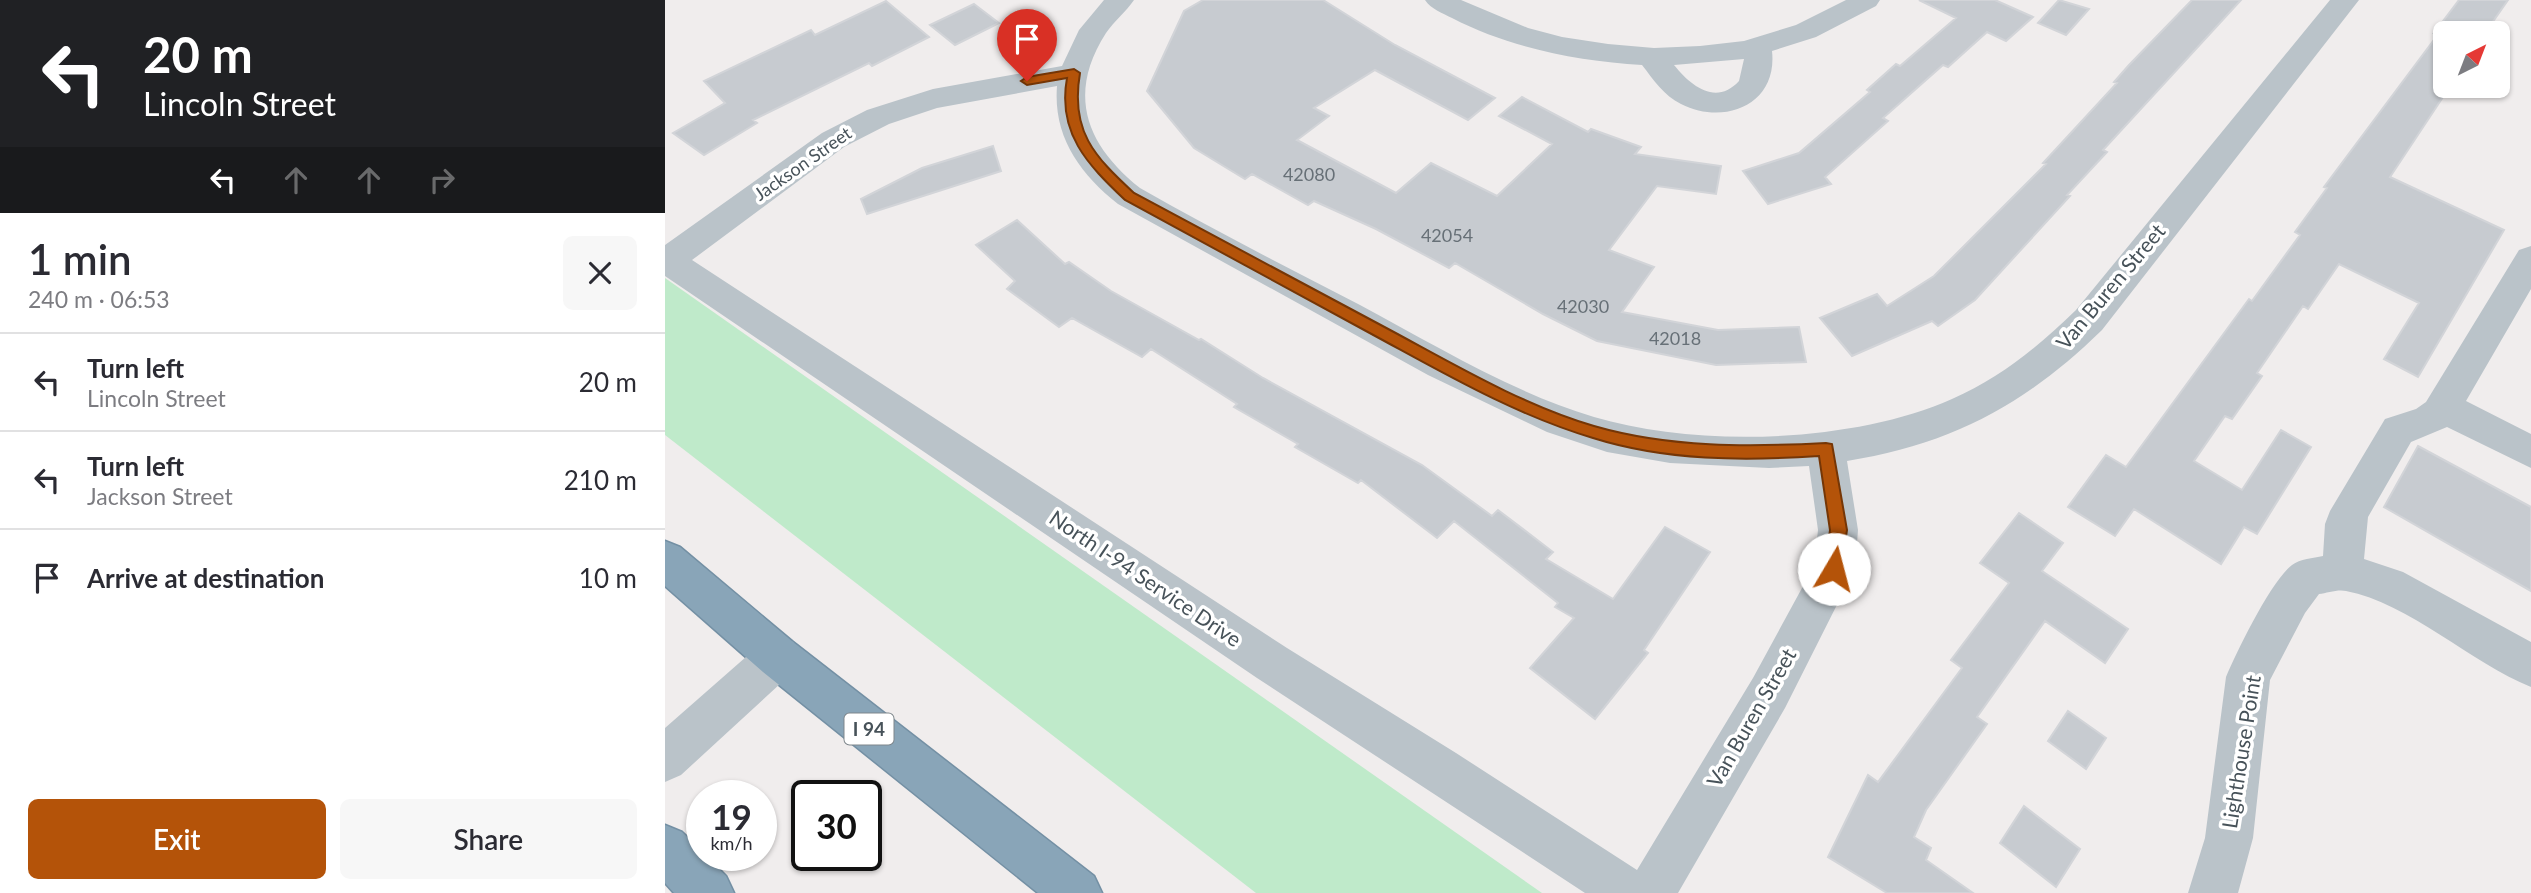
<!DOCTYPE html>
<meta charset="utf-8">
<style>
:root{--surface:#fff;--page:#f7f7f7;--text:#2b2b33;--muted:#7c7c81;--line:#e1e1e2;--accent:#b45309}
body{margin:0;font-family:Lato,sans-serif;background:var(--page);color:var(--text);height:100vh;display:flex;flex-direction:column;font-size:26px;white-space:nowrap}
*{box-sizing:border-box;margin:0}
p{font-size:23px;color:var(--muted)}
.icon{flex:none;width:38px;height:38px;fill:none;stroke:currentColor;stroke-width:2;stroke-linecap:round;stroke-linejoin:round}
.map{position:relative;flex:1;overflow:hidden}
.side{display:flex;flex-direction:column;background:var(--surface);width:665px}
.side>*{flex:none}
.banner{background:#202124;color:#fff;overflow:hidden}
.needle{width:46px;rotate:42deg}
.controls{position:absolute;left:1768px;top:21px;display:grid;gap:14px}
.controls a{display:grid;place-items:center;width:77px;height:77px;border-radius:10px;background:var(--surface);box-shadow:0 2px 5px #0004;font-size:35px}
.speed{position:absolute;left:21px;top:780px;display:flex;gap:14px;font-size:35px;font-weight:700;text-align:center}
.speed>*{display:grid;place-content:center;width:91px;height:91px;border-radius:50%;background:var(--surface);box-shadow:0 2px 5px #0004;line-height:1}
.speed small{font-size:18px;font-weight:400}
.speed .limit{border:4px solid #111;border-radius:10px;background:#fff;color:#111}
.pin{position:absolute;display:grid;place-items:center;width:60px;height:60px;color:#fff;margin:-72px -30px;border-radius:50% 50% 50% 0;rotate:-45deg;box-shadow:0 0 7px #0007}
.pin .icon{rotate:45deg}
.me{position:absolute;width:77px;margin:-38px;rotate:8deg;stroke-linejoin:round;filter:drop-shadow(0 0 5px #0008)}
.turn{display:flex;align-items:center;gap:24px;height:147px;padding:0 28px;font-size:32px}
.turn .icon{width:91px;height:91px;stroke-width:2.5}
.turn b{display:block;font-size:49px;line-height:60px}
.lanes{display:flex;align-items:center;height:66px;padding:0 28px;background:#0003;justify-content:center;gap:35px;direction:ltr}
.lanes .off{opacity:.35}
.round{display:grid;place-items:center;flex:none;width:74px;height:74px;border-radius:10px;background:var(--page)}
.head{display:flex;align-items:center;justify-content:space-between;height:119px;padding:0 28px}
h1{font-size:42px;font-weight:600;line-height:52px}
.button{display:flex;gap:14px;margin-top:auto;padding:14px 28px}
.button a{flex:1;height:80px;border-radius:10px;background:var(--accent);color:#fff;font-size:28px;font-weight:600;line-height:80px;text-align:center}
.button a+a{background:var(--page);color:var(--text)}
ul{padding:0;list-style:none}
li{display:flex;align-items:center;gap:21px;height:98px;padding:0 28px;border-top:2px solid var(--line)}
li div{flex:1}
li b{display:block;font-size:26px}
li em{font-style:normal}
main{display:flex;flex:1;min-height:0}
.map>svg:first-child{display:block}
.green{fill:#bfeaca}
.building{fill:#c7cbd0;stroke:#d2d4d8;stroke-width:2}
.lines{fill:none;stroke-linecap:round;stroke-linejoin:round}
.highway-casing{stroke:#7490a4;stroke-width:3}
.minor{fill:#bac3c9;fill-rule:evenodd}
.highway{fill:#89a5b8;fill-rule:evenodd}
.route{fill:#b45309;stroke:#753606;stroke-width:2}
.labels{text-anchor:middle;stroke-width:7;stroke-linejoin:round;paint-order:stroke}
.far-street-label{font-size:18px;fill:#475259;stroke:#fff}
.number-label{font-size:18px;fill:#677077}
.shield{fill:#fff;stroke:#7e868b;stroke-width:2}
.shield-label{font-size:19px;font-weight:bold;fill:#475259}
.street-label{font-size:21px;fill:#475259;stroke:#fff}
</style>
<main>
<section class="side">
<div class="banner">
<div class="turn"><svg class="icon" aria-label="left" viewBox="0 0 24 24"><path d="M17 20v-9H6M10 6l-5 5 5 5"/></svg><div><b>20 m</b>Lincoln Street</div></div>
<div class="lanes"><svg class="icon" aria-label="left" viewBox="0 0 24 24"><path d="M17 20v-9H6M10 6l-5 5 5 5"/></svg><svg class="icon off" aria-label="ahead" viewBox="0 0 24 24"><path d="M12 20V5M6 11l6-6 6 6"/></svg><svg class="icon off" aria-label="ahead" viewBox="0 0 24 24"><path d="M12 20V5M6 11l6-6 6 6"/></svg><svg class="icon off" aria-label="right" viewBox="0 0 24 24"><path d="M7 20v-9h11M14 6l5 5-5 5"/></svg></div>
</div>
<div class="head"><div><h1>1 min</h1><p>240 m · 06:53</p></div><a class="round"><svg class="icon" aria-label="close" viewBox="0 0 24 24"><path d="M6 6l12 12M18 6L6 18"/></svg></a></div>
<ul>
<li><svg class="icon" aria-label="left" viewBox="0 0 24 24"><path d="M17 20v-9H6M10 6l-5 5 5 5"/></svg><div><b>Turn left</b><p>Lincoln Street</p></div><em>20 m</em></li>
<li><svg class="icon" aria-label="left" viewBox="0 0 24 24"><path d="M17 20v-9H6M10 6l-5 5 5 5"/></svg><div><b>Turn left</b><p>Jackson Street</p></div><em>210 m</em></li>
<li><svg class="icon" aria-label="arrive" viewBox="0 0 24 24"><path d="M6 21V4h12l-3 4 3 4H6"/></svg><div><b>Arrive at destination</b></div><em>10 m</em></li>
</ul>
<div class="button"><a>Exit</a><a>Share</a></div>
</section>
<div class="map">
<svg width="1866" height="893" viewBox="0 0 1866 893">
<rect width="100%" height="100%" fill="#f0eded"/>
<path class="green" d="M0,278l877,615h-286l-591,-458z"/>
<path class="building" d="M538,0h120l72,45 100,53 -27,22 -93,-50 -61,38 15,8 -32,24 99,53 35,-30 66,33 55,-52 -53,-28 23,-19 66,35 3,-3 50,18 -6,7 86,12 -5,28 -59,-8 -48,64 45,17 -32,45 96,18 81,-3 7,35 -90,3 -119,-24 -54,-27 -88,-51 -6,5 -73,-39 -62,-28 -6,4 -56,-31 -7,5 -51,-31 -47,-57 37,-80z
M1254,0h76l38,17 -27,24 -19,-9 -39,35 -5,-2 -60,53 5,3 -63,56 6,7 -63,20 -25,-33 56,-18 71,-61 -3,-2 29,-26 4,2 56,-48z
M1394,0l30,9 -23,26 -28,-12z
M1527,0h49l-138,150 4,2 -40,43 3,1 -95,104 -37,26 -6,-5 -80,35 -32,-38 57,-24 10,12 47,-30 112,-112 -3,-1 74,-80 -3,-1 15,-17z
M1794,0h49l-23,33h-40v61l-55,83 114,53 -86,147 -34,-18 35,-56 -80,-39 -31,45 -5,-3 -46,67 5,3 -30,43 -7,-3 -31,45 48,29 39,-60 30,17 -54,87 -13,-7 -23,37 -87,-55 -19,27 -47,-29 38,-52 20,12 123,-168 3,2 48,-66 -5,-3 32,-44 -3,-1 115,-154h-5z
M221,1l43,36 -57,29 -3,-3 -116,57 4,3 -53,32 -31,-22 52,-30 -21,-22 107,-51 4,5z
M309,4l25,19 -44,22 -25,-20z
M328,146l8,25 -134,43 -6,-15 61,-31z
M352,220l48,44 4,-2 42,29 88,49 2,-1 62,39 159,87 70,51 6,-6 55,42 -7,7 67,40 52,-72 45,25 -66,98 4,3 -53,66 -65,-51 44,-50 -19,-11 3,-4 -104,-82 -17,17 -76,-58 -3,3 -63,-36 3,-3 -64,-37 3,-3 -86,-55 -9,8 -70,-39 -13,9 -52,-38 8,-8 -39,-36z
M1753,446l113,61v84l-147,-84z
M1354,513l44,30 -21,28 86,58 -23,34 -60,-42 -68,96 10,7 -61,86 -12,27 17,11 -5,12 47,33h-86l-59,-36 40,-82 10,7 84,-114 -11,-8 58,-77 -29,-20z
M1403,711l38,27 -20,31 -38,-28z
M1359,806l56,43 -24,38 -56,-44z"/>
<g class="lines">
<g class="highway-casing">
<path id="highway" d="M0,541l15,6 113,95 301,234 8,17h-64l-275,-221 -98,-86z
M0,825l17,7 20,19v5h4l20,20 8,17h-60l-9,-10z"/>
</g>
<path class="minor" d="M439,0h30c-8,12 -20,21 -28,33 -40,62 -19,113 34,155 72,41 146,79 220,117 75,40 151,87 234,112 104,31 259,26 358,-18 48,-21 87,-53 124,-89l254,-310h29l-257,330c-76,74 -149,114 -255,131l11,69 -3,39 -70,139 -107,185h-93l-328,-215 -592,-402v-31l157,-112 45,-23 66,-21 129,-23 17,-36zM392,86c-4,50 22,87 61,118l310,171 119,57 60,20 63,11 99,5 40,-2 9,64 -4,36 -61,112 -116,192 -181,-117 -169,-105 -595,-388 152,-113 45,-23 48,-16z
M760,0h36l67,28 34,9 46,7 46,4 46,-2 44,-5 52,-16 50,-25h34l-4,6 -60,31 -44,14c6,54 -48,75 -91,53 -17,-8 -28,-25 -39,-39 -65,-4 -132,-17 -190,-47 -10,-5 -21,-9 -27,-18zM1079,59l-5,22c-23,25 -48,5 -65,-16z
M1866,246v43l-65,112 65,33v34l-84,-41 -36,15 -43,75 -4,42 39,13 128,70v45c-60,-24 -122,-84 -185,-96 -8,-2 -19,2 -27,3l-14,19 -35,67 -17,158 -15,55h-50l17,-55 21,-161c11,-26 45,-96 66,-112 8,-6 21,-7 31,-9l2,-32 5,-13 55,-92 31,-10 10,-7 93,-152z
M113,636l15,6 7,15 -7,15 -112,103 -16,7v-54l98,-86z"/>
<use href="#highway" class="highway"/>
</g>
<path class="route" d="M409,69l6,4c-10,58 14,83 54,120 86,46 172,92 258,138 65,35 131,74 202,95 76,22 155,21 232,17l6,1 15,86 -7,45 -6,2 -6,-2 -3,-6 5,-39 -11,-74c-75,5 -153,5 -226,-18 -77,-23 -146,-63 -216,-101 -84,-46 -168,-92 -252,-137 -38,-36 -68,-67 -58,-122l-40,7 -6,-4 6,-4z"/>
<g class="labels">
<g class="far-street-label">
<text transform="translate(138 164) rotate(-35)" y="6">Jackson Street</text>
</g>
<g class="number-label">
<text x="644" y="181">42080</text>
<text x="782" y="242">42054</text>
<text x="918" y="313">42030</text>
<text x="1010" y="345">42018</text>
</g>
<rect class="shield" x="179.5" y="713.5" width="49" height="31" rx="5"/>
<g class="shield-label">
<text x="204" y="736">I 94</text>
</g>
<g class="street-label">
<text transform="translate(1446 287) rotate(-50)" y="7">Van Buren Street</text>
<text transform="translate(480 579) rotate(34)" y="7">North I-94 Service Drive</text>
<text transform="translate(1087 718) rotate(-60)" y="7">Van Buren Street</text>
<text transform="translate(1577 752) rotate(-81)" y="7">Lighthouse Point</text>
</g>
</g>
</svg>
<div class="controls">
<a><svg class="needle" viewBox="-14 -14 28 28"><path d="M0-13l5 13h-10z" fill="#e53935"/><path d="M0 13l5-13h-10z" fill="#7c7c81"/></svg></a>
</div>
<div class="speed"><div>19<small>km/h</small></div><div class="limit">30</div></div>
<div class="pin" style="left:362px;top:81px;background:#d93025"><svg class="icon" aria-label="arrive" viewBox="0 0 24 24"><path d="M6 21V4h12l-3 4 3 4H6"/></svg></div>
<svg class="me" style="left:1169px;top:569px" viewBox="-20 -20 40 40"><circle r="19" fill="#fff"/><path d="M0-13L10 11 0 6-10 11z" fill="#b45309"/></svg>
</div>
</main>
